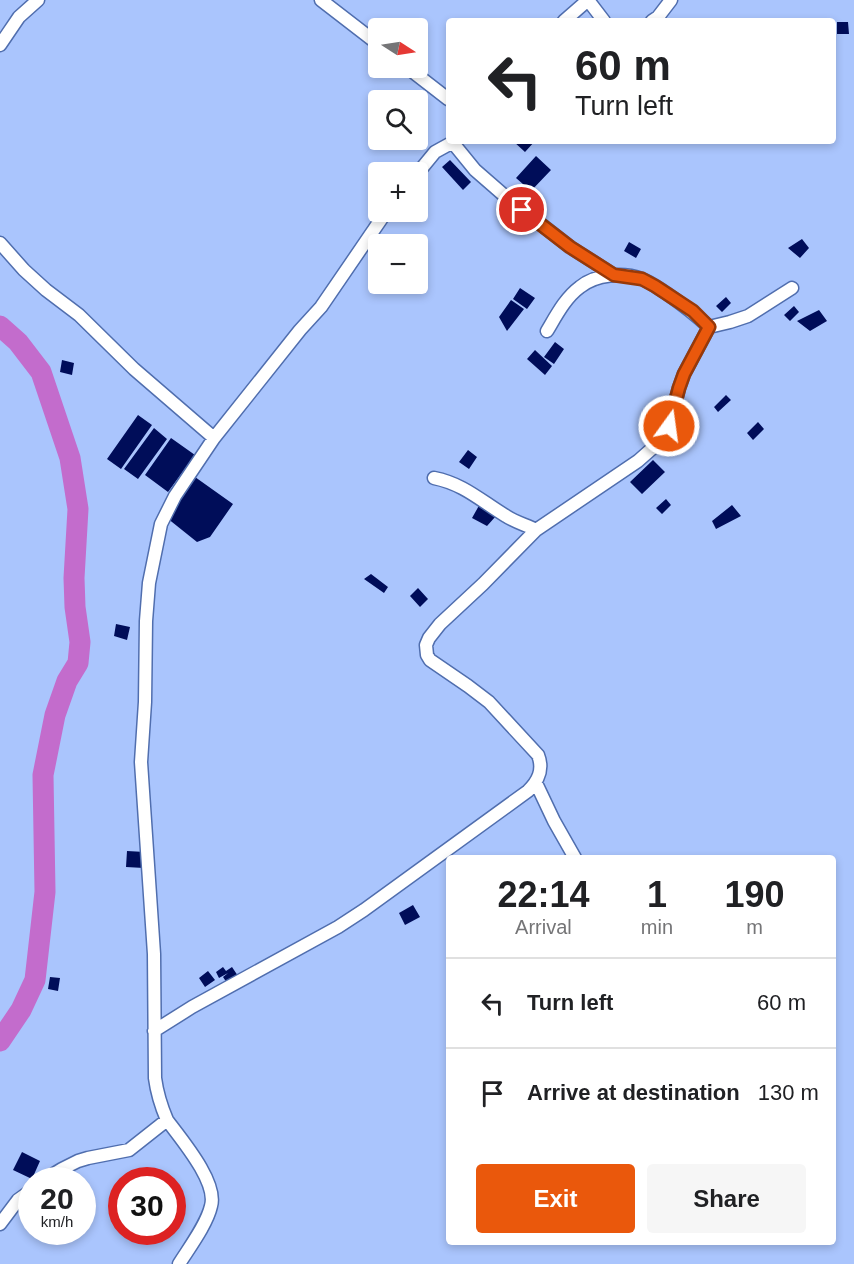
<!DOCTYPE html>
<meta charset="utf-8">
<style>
:root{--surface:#fff;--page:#f6f6f6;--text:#202124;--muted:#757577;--line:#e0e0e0;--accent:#ea580c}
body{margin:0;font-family:Arial,sans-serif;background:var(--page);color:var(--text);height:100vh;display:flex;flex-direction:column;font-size:22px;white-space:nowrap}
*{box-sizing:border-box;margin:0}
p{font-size:20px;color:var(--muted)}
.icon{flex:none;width:33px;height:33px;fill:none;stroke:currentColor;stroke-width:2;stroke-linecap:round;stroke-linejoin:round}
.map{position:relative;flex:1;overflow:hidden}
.panel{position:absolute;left:446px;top:855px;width:390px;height:390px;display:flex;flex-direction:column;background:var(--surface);border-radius:6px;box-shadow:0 3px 9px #0003}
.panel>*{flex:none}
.banner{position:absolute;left:446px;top:18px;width:390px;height:126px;border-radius:6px;box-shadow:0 3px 9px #0003;background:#fff;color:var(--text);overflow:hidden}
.needle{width:39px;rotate:102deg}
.buttons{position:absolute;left:368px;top:18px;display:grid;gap:12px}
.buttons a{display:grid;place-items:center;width:60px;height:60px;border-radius:6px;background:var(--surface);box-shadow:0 3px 9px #0003;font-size:30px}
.speed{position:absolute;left:18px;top:1167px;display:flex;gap:12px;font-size:30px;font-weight:700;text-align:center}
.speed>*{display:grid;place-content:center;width:78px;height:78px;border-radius:50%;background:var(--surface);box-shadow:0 3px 9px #0003;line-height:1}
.speed small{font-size:15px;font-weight:400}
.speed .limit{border:9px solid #d22;background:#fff;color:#111}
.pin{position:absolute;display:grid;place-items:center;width:51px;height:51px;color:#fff;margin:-26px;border:3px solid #fff;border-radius:50%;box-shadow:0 2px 6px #0007}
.me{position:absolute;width:66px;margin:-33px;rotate:14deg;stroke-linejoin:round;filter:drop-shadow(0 0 4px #0008)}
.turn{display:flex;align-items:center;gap:21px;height:126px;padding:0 30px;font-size:27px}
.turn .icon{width:78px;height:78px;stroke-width:2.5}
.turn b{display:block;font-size:42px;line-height:51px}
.eta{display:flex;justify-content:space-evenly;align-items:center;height:102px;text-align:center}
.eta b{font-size:36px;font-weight:800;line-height:42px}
.button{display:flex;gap:12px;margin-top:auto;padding:12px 30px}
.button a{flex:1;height:69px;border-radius:6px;background:var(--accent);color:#fff;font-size:24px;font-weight:800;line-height:69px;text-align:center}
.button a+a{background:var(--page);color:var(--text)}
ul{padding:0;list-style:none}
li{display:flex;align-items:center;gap:18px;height:90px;padding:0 30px;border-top:2px solid var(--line)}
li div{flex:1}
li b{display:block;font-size:22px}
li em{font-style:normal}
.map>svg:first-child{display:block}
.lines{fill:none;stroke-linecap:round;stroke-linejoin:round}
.river{stroke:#c36ccc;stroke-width:21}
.building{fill:#000d59}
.street-casing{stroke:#506eae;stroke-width:15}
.street{stroke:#fff;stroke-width:12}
.route-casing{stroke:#983908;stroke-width:15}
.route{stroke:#ea580c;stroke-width:10}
</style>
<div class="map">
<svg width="854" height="1264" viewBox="0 0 854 1264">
<rect width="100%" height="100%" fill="#aac5fd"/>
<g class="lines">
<path class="river" d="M0,326l18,16 23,30 29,86 8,51 -4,69 1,29 5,35 -2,21 -11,18 -12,34 -12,60 2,117 -10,88 -14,30 -21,31"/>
</g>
<path class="building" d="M837,22h11l1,12h-12z
M513,141h22l-10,11z
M536,156l15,14 -20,21 -15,-13z
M450,160l21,22 -8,8 -21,-23z
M802,239l7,9 -9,10 -12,-10z
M629,242l12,7 -5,9 -12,-7z
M520,288l15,10 -8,11 -14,-10z
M726,297l5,6 -9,9 -6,-6z
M511,300l13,9 -17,22 -8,-14z
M794,306l5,6 -9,9 -6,-6z
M819,310l8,11 -17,10 -13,-10z
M555,342l9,7 -10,15 -10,-7z
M535,350l17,16 -7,9 -18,-16z
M62,360l12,3 -2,12 -12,-3z
M726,395l5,5 -13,12 -4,-5z
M138,415l14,10 -31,44 -14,-10z
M758,422l6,7 -11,11 -6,-7z
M154,428l13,11 -29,40 -14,-10z
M171,438l24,17 -27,37 -23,-17z
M468,450l9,7 -8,12 -10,-7z
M653,460l12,12 -23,22 -12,-12z
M195,477l38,27 -23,33 -13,5 -30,-24z
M666,499l5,6 -9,9 -6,-6z
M481,502l15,14 -9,10 -15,-8z
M732,505l9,11 -25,13 -4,-8z
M371,574l17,13 -4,6 -20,-14z
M418,588l10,11 -8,8 -10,-11z
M116,624l14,3 -3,13 -13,-4z
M127,851l18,1 -1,16 -18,-1z
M413,905l7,12 -15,8 -6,-12z
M223,967l3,4 6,-4 8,12 -11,7 -6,-9 5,-4 -9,5 -3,-6z
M208,971l7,9 -10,7 -6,-9z
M50,977l10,1 -2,13 -10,-2z
M22,1152l18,9 -8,18 -19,-9z"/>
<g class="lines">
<g class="street-casing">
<path id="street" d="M321,0l57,44
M588,0l16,21
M564,21l24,-21
M652,21l6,-4 13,-17
M0,45l19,-28 19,-17
M408,68l40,31
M453,143l22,27 31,27 64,50 44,28
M417,174l18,-22 20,-11
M0,243l24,27 22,20 33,25 55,54 80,69
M709,327l21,-5 18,-6 44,-28
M434,478c30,6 47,23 72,38 9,6 20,9 30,14
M536,783l18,38 21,37
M154,1031l38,-24 146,-80 26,-17 164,-119c10,-10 16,-21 10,-36l-49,-53 -21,-16 -38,-26 -3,-5 -1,-10 3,-7 11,-14 43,-40 53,-54 102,-69 26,-23 5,-12 10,-38 5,-14 25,-47c-14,-13 -27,-23 -43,-34 -8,-5 -16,-11 -24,-14 -19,-7 -46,-5 -62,8 -15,11 -24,29 -33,44
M167,1120c14,19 51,62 44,86 -4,18 -22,42 -32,58
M44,1180l18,-11 16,-8 10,-3 41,-8 38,-30c-6,-14 -10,-27 -12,-42l-1,-124 -13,-192 4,-60 1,-81 3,-38 12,-59 14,-28 39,-58 86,-108 21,-23 65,-95
M0,1224l18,-24 14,-10"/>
</g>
<use href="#street" class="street"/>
</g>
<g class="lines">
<g class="route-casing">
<path id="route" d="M522,210l48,37 44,28 28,4 13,7 38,25 16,16 -25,47 -5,14 -10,38"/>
</g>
<use href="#route" class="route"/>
</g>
</svg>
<div class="buttons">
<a><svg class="needle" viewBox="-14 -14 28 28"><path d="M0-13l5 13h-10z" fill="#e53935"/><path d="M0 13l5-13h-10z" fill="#757577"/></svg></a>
<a><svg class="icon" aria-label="search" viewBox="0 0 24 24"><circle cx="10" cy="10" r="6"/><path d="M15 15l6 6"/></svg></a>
<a>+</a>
<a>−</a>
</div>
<div class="speed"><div>20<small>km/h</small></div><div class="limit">30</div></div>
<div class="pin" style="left:522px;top:210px;background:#d93025"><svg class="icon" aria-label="arrive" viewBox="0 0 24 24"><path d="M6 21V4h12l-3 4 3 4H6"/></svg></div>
<svg class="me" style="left:669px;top:426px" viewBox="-20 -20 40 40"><circle r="17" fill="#ea580c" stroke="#fff" stroke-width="3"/><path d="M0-11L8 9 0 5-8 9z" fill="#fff"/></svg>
<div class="banner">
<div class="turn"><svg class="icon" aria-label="left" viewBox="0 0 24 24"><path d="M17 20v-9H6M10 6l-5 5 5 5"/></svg><div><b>60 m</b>Turn left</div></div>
</div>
<section class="panel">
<div class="eta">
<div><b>22:14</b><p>Arrival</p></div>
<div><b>1</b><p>min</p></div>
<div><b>190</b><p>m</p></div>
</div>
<ul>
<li><svg class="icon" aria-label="left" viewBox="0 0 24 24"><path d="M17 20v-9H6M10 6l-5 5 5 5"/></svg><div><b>Turn left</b></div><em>60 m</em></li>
<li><svg class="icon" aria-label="arrive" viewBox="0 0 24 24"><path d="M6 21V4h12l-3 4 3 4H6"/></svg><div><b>Arrive at destination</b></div><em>130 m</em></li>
</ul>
<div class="button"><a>Exit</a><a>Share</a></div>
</section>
</div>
